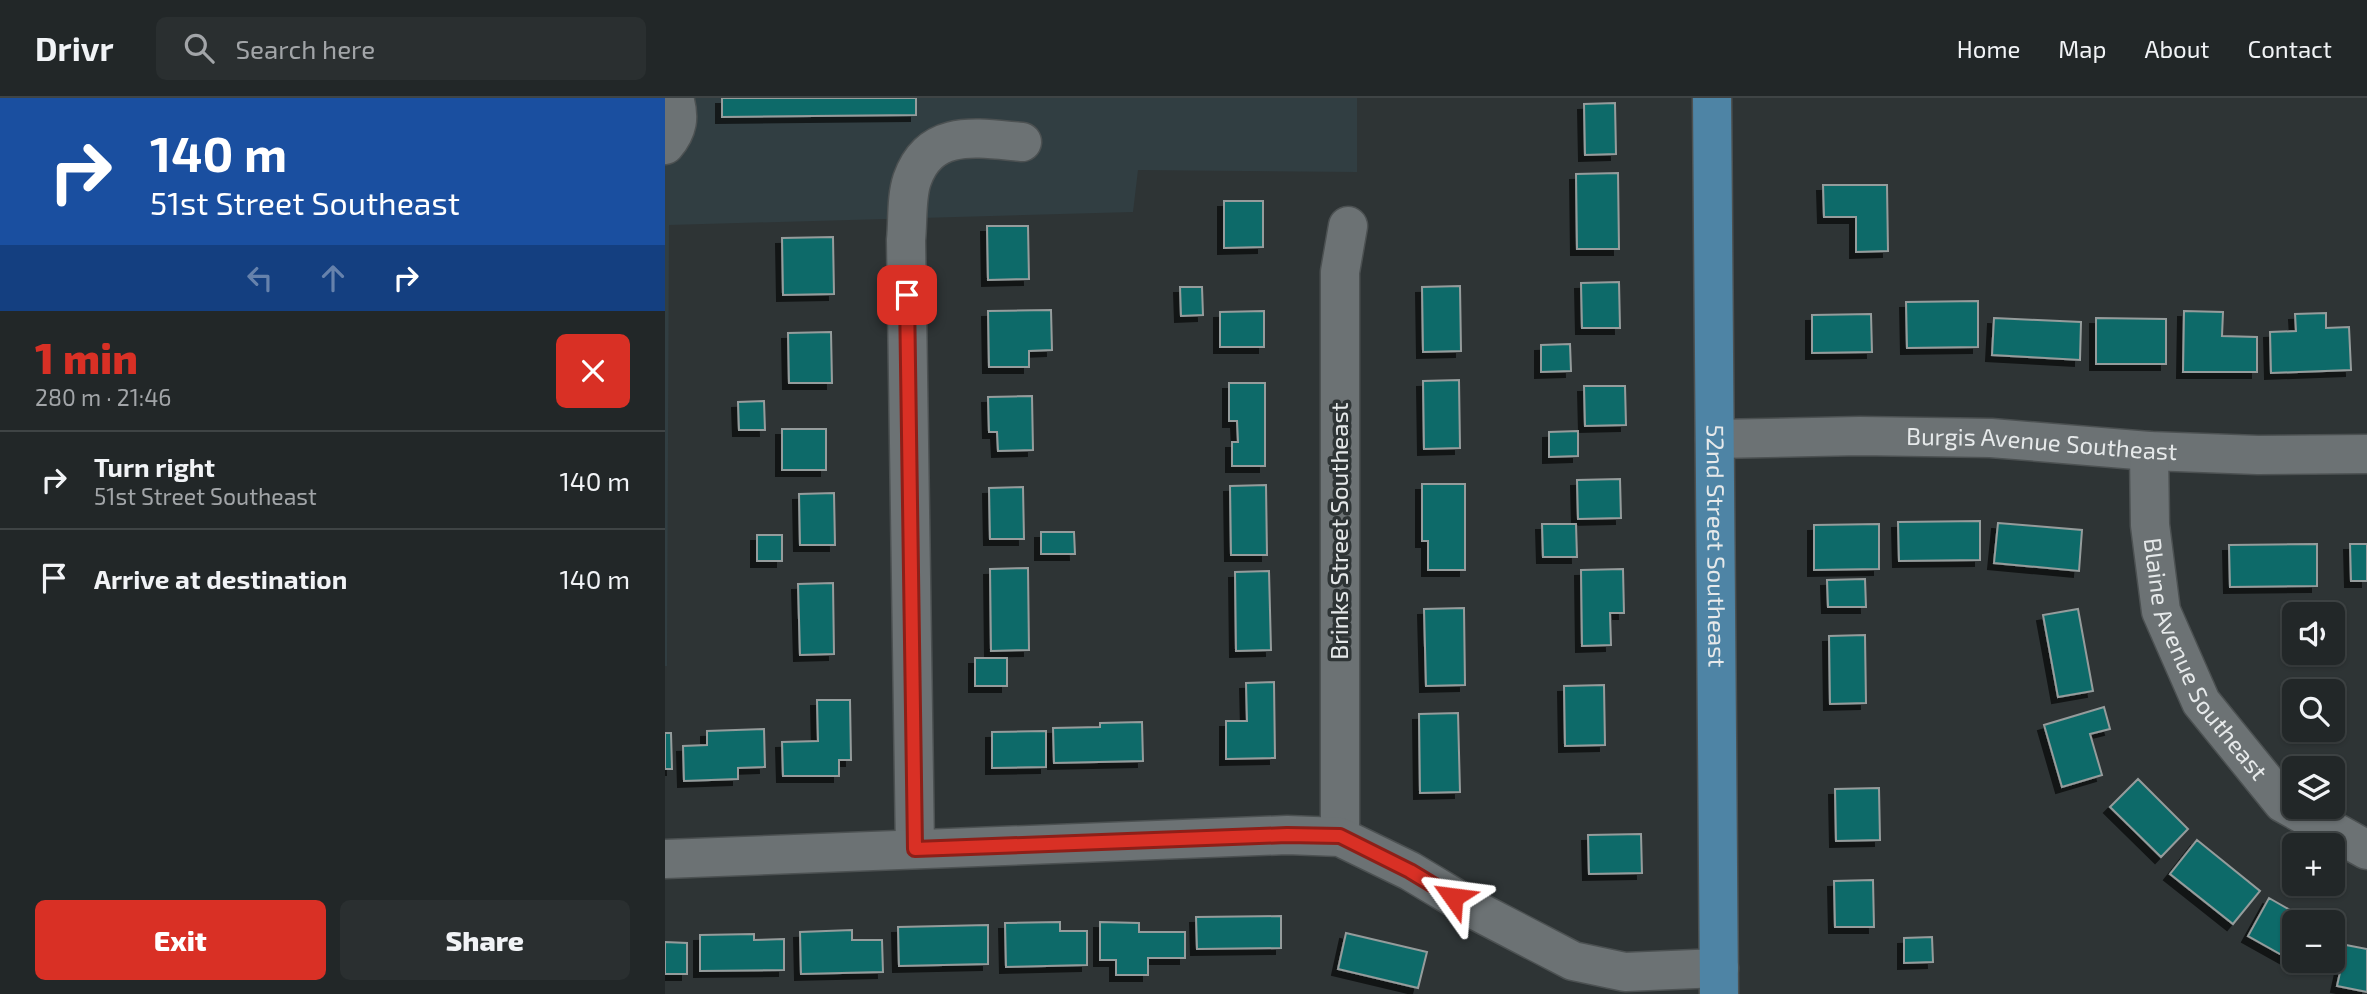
<!DOCTYPE html>
<meta charset="utf-8">
<style>
:root{--surface:#222728;--page:#2a2f30;--text:#f1f3f6;--muted:#a2a5a8;--line:#3f4445;--accent:#d93025}
body{margin:0;font-family:"Exo 2",sans-serif;background:var(--page);color:var(--text);height:100vh;display:flex;flex-direction:column;font-size:26px;white-space:nowrap}
*{box-sizing:border-box;margin:0}
p{font-size:23px;color:var(--muted)}
.icon{flex:none;width:38px;height:38px;fill:none;stroke:currentColor;stroke-width:2;stroke-linecap:round;stroke-linejoin:round}
.map{position:relative;flex:1;overflow:hidden}
.side{display:flex;flex-direction:column;background:var(--surface);width:665px}
.side>*{flex:none}
.top-card{background:#1a4fa0;color:#fff;overflow:hidden}
.tools{position:absolute;left:1617px;top:504px;display:grid;gap:14px}
.tools a{display:grid;place-items:center;width:63px;height:63px;border-radius:10px;background:var(--surface);box-shadow:0 2px 5px #0004,0 0 0 2px var(--line);font-size:35px}
.pin{position:absolute;display:grid;place-items:center;width:60px;height:60px;color:#fff;margin:-30px;border-radius:14px;box-shadow:0 4px 10px #0006}
.me{position:absolute;width:77px;margin:-38px;rotate:301deg;stroke-linejoin:round;filter:drop-shadow(0 0 5px #0008)}
.turn{display:flex;align-items:center;gap:24px;height:147px;padding:0 35px;font-size:32px}
.turn .icon{width:91px;height:91px;stroke-width:2.5}
.turn b{display:block;font-size:49px;line-height:60px}
.lanes{display:flex;align-items:center;height:66px;padding:0 35px;background:#0003;justify-content:center;gap:35px;direction:ltr}
.lanes .off{opacity:.35}
.round{display:grid;place-items:center;flex:none;width:74px;height:74px;border-radius:10px;background:var(--page)}
.overview{display:flex;align-items:center;justify-content:space-between;height:119px;padding:0 35px}
h1{font-size:42px;font-weight:800;line-height:52px;color:var(--accent)}
.cta{display:flex;gap:14px;margin-top:auto;padding:14px 35px}
.cta a{flex:1;height:80px;border-radius:10px;background:var(--accent);color:#fff;font-size:28px;font-weight:800;line-height:80px;text-align:center}
.cta a+a{background:var(--page);color:var(--text)}
ul{padding:0;list-style:none}
li{display:flex;align-items:center;gap:21px;height:98px;padding:0 35px;border-top:2px solid var(--line)}
li div{flex:1}
li b{display:block;font-size:26px}
li em{font-style:normal}
header{display:flex;align-items:center;gap:42px;box-sizing:border-box;height:98px;padding:0 35px;background:var(--surface);border-bottom:2px solid var(--line)}
header strong{font-size:33px}
nav{display:flex;gap:38px;margin-inline-start:auto;font-size:24px}
.search{width:490px;height:63px;background:var(--page);display:flex;align-items:center;gap:18px;box-sizing:border-box;padding:0 24px;border-radius:10px;color:var(--muted);font-size:26px}
main{display:flex;flex:1;min-height:0}
.map>svg:first-child{display:block}
.built{fill:#313e42}
.building{fill:#116b69;stroke:#959c9c;stroke-width:2;filter:url(#shadow)}
.lines{fill:none;stroke-linecap:round;stroke-linejoin:round}
.minor-casing{stroke:#4c5152;stroke-width:41}
.major-casing{stroke:#4c5152;stroke-width:41}
.minor{stroke:#6c7274;stroke-width:38}
.major{stroke:#4e84a5;stroke-width:38}
.route-casing{stroke:#8d1f18;stroke-width:18}
.route{stroke:#d93025;stroke-width:12}
.labels{text-anchor:middle;stroke-width:7;stroke-linejoin:round;paint-order:stroke}
.street-label{font-size:24px;fill:#e6e9ea;stroke:#2e3435}
</style>
<header>
<strong>Drivr</strong>
<div class="search"><svg class="icon" aria-label="search" viewBox="0 0 24 24"><circle cx="10" cy="10" r="6"/><path d="M15 15l6 6"/></svg>Search here</div>
<nav><a>Home</a><a>Map</a><a>About</a><a>Contact</a></nav>
</header>
<main>
<section class="side">
<div class="top-card">
<div class="turn"><svg class="icon" aria-label="right" viewBox="0 0 24 24"><path d="M7 20v-9h11M14 6l5 5-5 5"/></svg><div><b>140 m</b>51st Street Southeast</div></div>
<div class="lanes"><svg class="icon off" aria-label="left" viewBox="0 0 24 24"><path d="M17 20v-9H6M10 6l-5 5 5 5"/></svg><svg class="icon off" aria-label="ahead" viewBox="0 0 24 24"><path d="M12 20V5M6 11l6-6 6 6"/></svg><svg class="icon" aria-label="right" viewBox="0 0 24 24"><path d="M7 20v-9h11M14 6l5 5-5 5"/></svg></div>
</div>
<div class="overview"><div><h1>1 min</h1><p>280 m · 21:46</p></div><a class="round" style="background:#d93025;color:#fff"><svg class="icon" aria-label="close" viewBox="0 0 24 24"><path d="M6 6l12 12M18 6L6 18"/></svg></a></div>
<ul>
<li><svg class="icon" aria-label="right" viewBox="0 0 24 24"><path d="M7 20v-9h11M14 6l5 5-5 5"/></svg><div><b>Turn right</b><p>51st Street Southeast</p></div><em>140 m</em></li>
<li><svg class="icon" aria-label="arrive" viewBox="0 0 24 24"><path d="M6 21V4h12l-3 4 3 4H6"/></svg><div><b>Arrive at destination</b></div><em>140 m</em></li>
</ul>
<div class="cta"><a>Exit</a><a>Share</a></div>
</section>
<div class="map">
<svg width="1702" height="896" viewBox="0 0 1702 896">
<defs>
<filter id="shadow"><feDropShadow dx="-6" dy="6" stdDeviation="0" flood-color="#0009"/></filter>
</defs>
<rect width="100%" height="100%" fill="#2e3435"/>
<path class="built" d="M0,0h692v74l-219,-2 -5,42 -464,13 -2,441h-2z"/>
<path class="building" d="M57,0h194v17l-194,2z
M950,5l1,51 -31,1 -1,-51z
M953,75l1,76h-42l-1,-75z
M1158,87h64l1,66 -32,1v-35h-32z
M559,103h39v46l-39,1z
M322,128h41l1,53 -41,1z
M168,139l1,57 -51,1 -1,-57z
M954,184l1,46h-38l-1,-45z
M795,188l1,65 -38,1 -1,-65z
M515,189h22l1,28 -22,1z
M1313,203v46l-71,1 -1,-46z
M386,212l1,40 -23,1v16h-40l-1,-56z
M599,213v36h-44v-35z
M1519,213l39,1 -1,24 35,1v35h-74z
M1661,215v15l23,-1 2,43 -80,3 -1,-41 26,-1 -1,-17z
M1206,216l1,38 -60,1v-38z
M1329,220l87,4 -1,38 -88,-5z
M1431,220l70,1v45h-70z
M166,234l1,51h-43l-1,-50z
M905,246l1,27 -30,1v-27z
M794,282l1,68 -36,1 -1,-68z
M564,285h36v83h-33v-24h6l-1,-21h-8z
M919,288h41l1,39 -41,1z
M367,298l1,54 -35,1 -1,-19h-8l-1,-35z
M99,303l1,29h-26l-1,-28z
M117,331h44v41h-44z
M913,333v25l-29,1v-25z
M955,381l1,39 -43,1 -1,-39z
M757,386h43v86h-37v-29h-6z
M601,387l1,70h-36l-1,-69z
M358,389l1,52h-34l-1,-51z
M169,395l1,52h-35l-1,-51z
M1315,423v39l-81,1 -1,-39z
M1333,425l84,7 -3,41 -85,-8z
M877,426h34l1,33h-34z
M1214,426v45l-65,1v-45z
M376,434h33l1,22h-34z
M92,437h25v26h-25z
M1652,446v42l-87,1 -1,-42z
M1685,446h17v37h-16z
M363,470l1,82 -38,1 -1,-82z
M958,471l1,44h-14l1,32 -29,1 -1,-76z
M604,473l2,79 -35,1 -1,-79z
M1200,481l1,28h-38l-1,-27z
M168,485l1,71 -34,1 -2,-71z
M799,510l1,77 -39,1 -2,-77z
M1413,511l15,82 -35,6 -15,-82z
M1200,537l1,68 -36,1 -1,-68z
M310,560h32v28h-32z
M609,584l1,76 -49,1v-38h21l-1,-38z
M939,587l1,60 -40,1 -1,-60z
M152,602h33l1,60h-12v16h-56l-1,-34 36,-1z
M1439,609l6,22 -20,5 12,41 -40,12 -18,-62z
M793,615l2,79 -40,1 -1,-79z
M477,624l1,39 -89,2 -1,-35 47,-1v-4z
M99,631l1,38 -27,1v11l-54,2 -1,-35 24,-1v-14z
M381,633v36l-54,1v-36z
M0,635h6l1,36h-7z
M1473,681l50,50 -27,28 -51,-50z
M1214,690l1,52 -44,1 -1,-52z
M976,736l1,39 -53,1 -1,-39z
M1532,742l63,51 -27,33 -63,-50z
M1208,782l1,47h-39l-1,-46z
M1604,800l42,24h-17v34l-4,-3 -3,5 -39,-22z
M616,818v32l-84,1 -1,-32z
M395,824v9h27v34l-81,2 -1,-44z
M435,824l39,1v9h46v26h-37v17h-32v-15h-16z
M323,827v39l-89,2 -1,-39z
M187,832v10h30l1,32 -82,2 -1,-42z
M681,835l81,19 -9,36 -80,-19z
M89,836v6l30,-1v31l-84,1v-36z
M1267,839l1,25 -29,1v-25z
M0,844l22,1v31h-22z
M1681,847l21,4v43l-30,-6z"/>
<g class="lines">
<g class="minor-casing">
<g id="minor">
<path d="M0,47c13,-15 15,-28 9,-47"/>
<path id="s1" d="M1050,341l145,-3 131,2 158,13 109,4 109,-1"/>
<path id="s2" d="M1484,353l1,74 11,86 40,91 82,101 84,47"/>
<path d="M675,739v-565l8,-46"/>
<path d="M250,751l-9,-609c2,-19 0,-42 6,-60 18,-52 65,-42 110,-38"/>
<path d="M0,761l622,-24 53,2 70,34 65,39 98,51 52,11 94,-4"/>
</g>
</g>
<g class="major-casing">
<g id="major">
<path id="s3" d="M1047,0l7,896"/>
</g>
</g>
<use href="#minor" class="minor"/>
<use href="#major" class="major"/>
</g>
<g class="lines">
<g class="route-casing">
<path id="route" d="M242,197l8,554 372,-14 53,1 70,35 43,26"/>
</g>
<use href="#route" class="route"/>
</g>
<g class="labels">
<g class="street-label">
<text dy="8" stroke="none"><textPath href="#s1" startOffset="327">Burgis Avenue Southeast</textPath></text>
<text transform="translate(675 433) rotate(-90)" y="8">Brinks Street Southeast</text>
<text dy="8" stroke="none"><textPath href="#s3" startOffset="448">52nd Street Southeast</textPath></text>
<text dy="8" stroke="none"><textPath href="#s2" startOffset="222">Blaine Avenue Southeast</textPath></text>
</g>
</g>
</svg>
<div class="tools">
<a><svg class="icon" aria-label="sound" viewBox="0 0 24 24"><path d="M4 9h4l5-4v14l-5-4H4zM17 9q2 3 0 6"/></svg></a>
<a><svg class="icon" aria-label="search" viewBox="0 0 24 24"><circle cx="10" cy="10" r="6"/><path d="M15 15l6 6"/></svg></a>
<a><svg class="icon" aria-label="layers" viewBox="0 0 24 24"><path d="M12 4l9 5-9 5-9-5zM3 14l9 5 9-5"/></svg></a>
<a>+</a>
<a>−</a>
</div>
<div class="pin" style="left:242px;top:197px;background:#d93025"><svg class="icon" aria-label="arrive" viewBox="0 0 24 24"><path d="M6 21V4h12l-3 4 3 4H6"/></svg></div>
<svg class="me" style="left:788px;top:799px" viewBox="-20 -20 40 40"><path d="M0-17L14 15 0 8-14 15z" fill="#d93025" stroke="#fff" stroke-width="4"/></svg>
</div>
</main>
